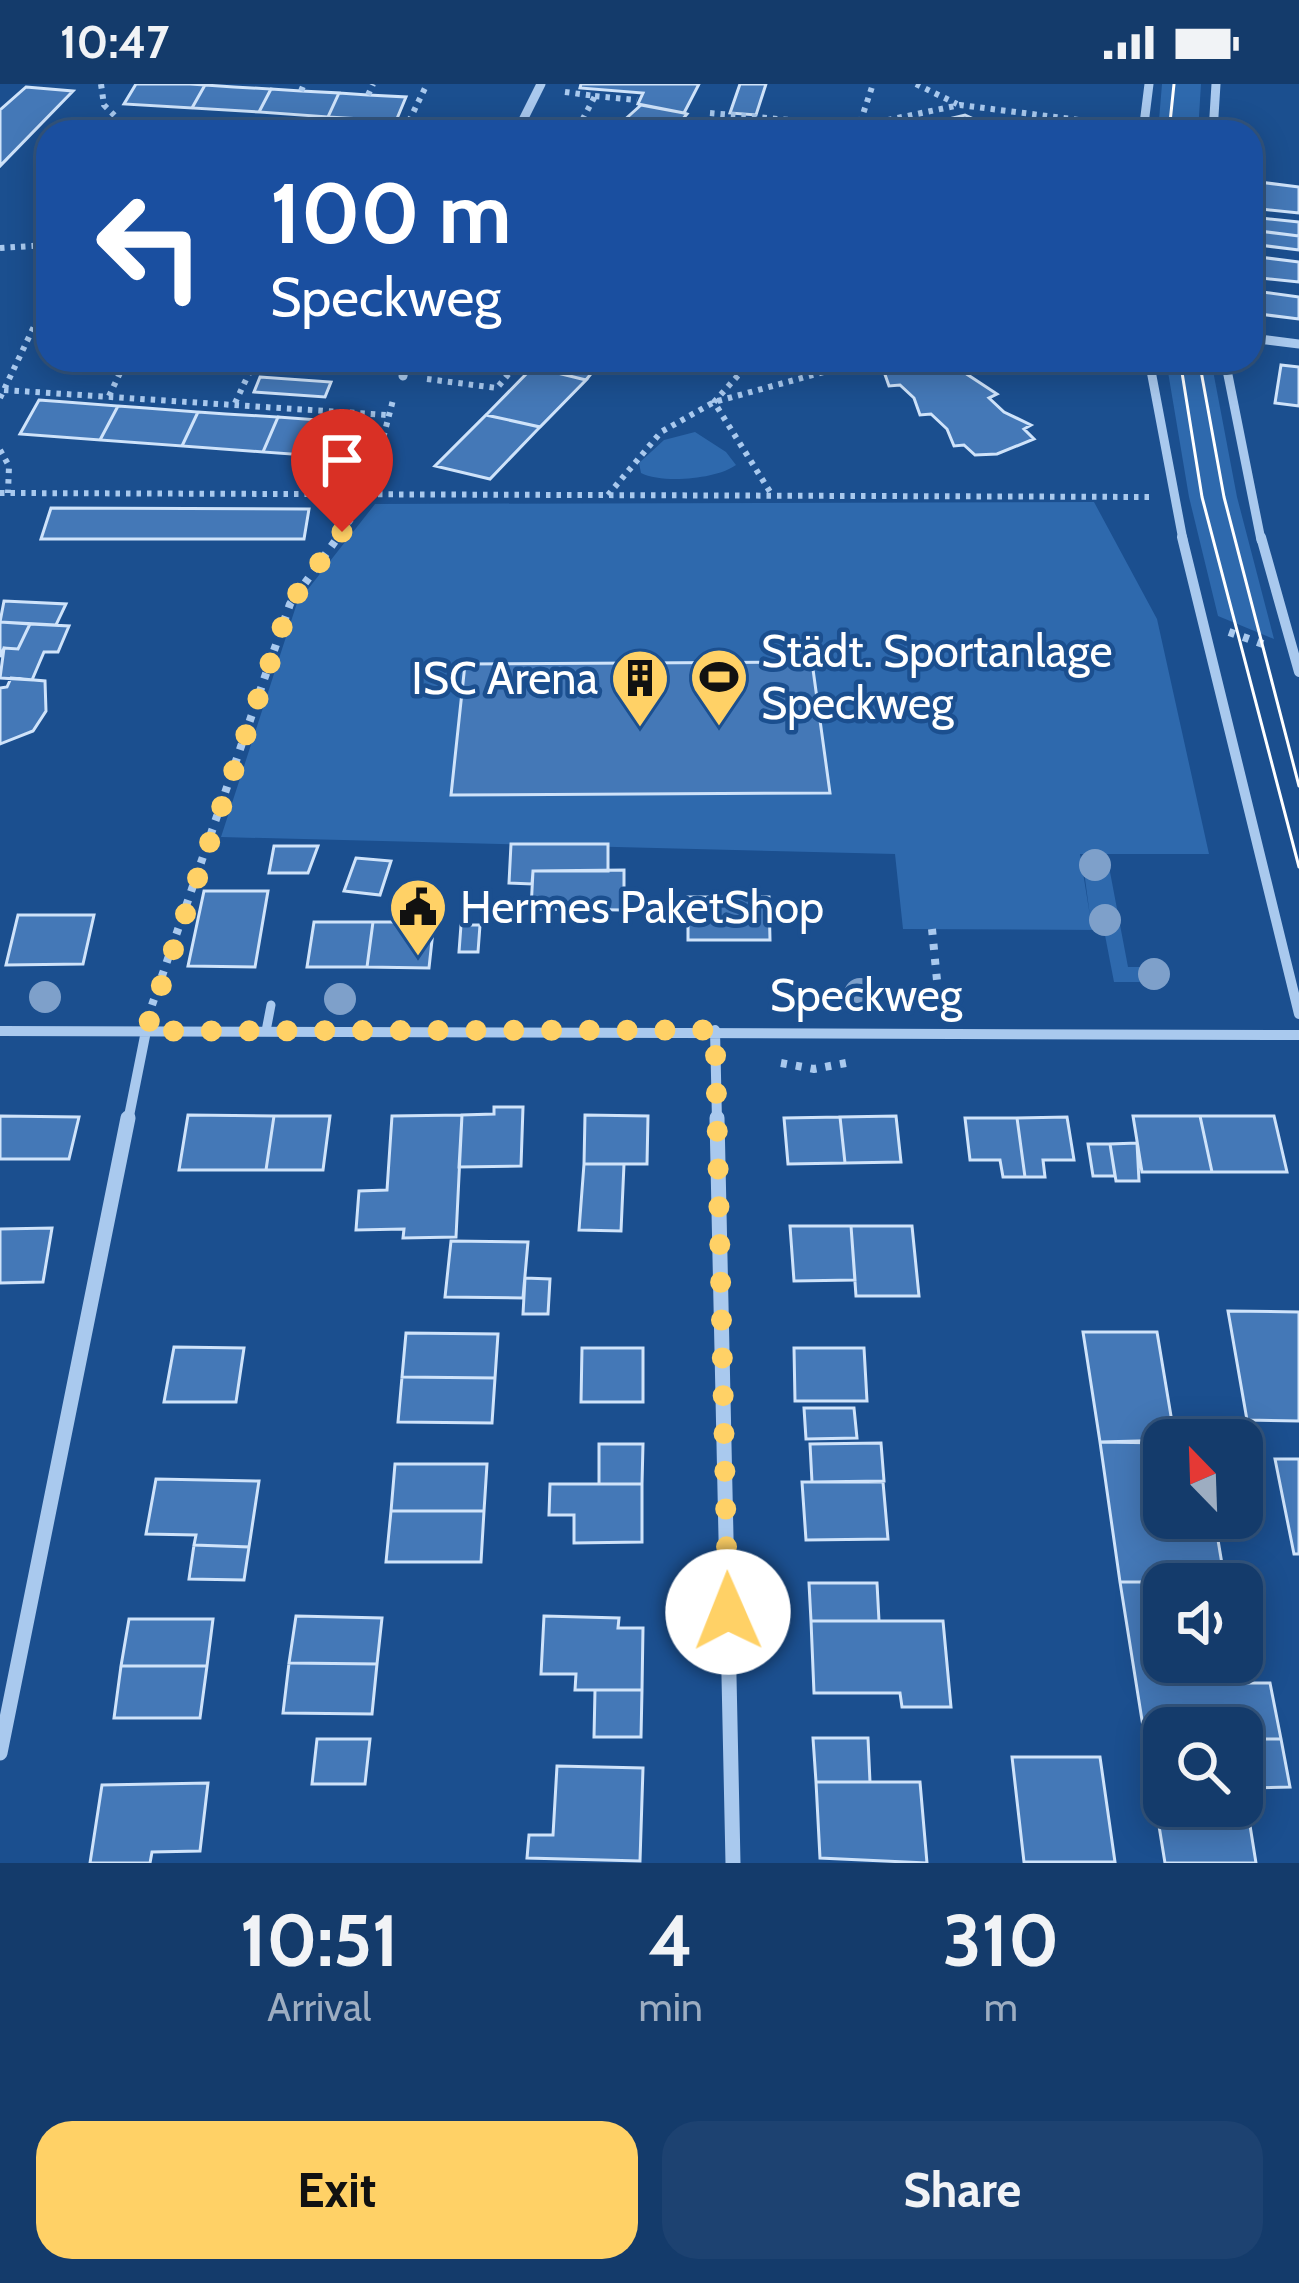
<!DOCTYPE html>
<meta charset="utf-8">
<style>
:root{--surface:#143b6b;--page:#1d4271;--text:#f1f3f6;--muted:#9dadc1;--line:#33557e;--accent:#ffd166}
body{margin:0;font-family:Cabin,sans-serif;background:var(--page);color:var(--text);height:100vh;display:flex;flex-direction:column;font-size:45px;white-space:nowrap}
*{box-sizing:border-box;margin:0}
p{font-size:39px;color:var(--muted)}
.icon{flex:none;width:66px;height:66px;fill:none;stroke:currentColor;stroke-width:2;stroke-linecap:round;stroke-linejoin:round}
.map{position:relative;height:1779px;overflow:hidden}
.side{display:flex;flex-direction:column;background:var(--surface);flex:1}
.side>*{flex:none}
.hud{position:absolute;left:36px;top:36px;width:1227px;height:252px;border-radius:36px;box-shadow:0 6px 30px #0003,0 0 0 3px var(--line);background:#1a4fa0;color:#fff;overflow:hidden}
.needle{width:78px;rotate:337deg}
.buttons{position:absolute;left:1143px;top:1335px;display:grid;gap:24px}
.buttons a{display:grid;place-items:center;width:120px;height:120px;border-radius:24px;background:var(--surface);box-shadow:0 6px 30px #0003,0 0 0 3px var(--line);font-size:60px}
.pin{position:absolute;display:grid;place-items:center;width:102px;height:102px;color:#fff;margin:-123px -51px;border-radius:50% 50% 50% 0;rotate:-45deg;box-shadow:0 0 12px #0007}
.pin .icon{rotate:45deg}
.me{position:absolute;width:132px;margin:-66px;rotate:359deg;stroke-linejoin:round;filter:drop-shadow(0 0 9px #0008)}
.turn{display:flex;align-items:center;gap:42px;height:252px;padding:0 36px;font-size:54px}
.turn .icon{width:156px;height:156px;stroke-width:2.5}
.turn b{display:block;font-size:84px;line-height:102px}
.eta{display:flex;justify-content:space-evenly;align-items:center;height:204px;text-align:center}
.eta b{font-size:72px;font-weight:700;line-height:84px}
.action{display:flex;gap:24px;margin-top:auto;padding:24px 36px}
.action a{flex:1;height:138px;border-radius:36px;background:var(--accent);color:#111;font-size:48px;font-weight:700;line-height:138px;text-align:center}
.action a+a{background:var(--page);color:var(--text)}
.status{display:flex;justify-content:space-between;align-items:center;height:84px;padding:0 60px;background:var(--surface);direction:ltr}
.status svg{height:33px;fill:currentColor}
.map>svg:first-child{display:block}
.green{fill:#2e69ad}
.building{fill:#4478b7;stroke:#cfe3fa;stroke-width:3}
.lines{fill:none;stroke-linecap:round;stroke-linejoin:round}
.path-far1{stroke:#a9c9ee;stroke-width:6;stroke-dasharray:4.5 6;stroke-linecap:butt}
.path{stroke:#a9c9ee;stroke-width:8;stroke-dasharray:6 9;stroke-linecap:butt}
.lane{stroke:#a9c9ee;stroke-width:9}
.street-far2{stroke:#a9c9ee;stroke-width:9}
.street-far1{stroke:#a9c9ee;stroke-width:10}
.street{stroke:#a9c9ee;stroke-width:15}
.tram{stroke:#fff;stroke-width:3}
.tree{fill:#7ea0ca}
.route{stroke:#ffd166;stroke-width:21;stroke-dasharray:0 37.8}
.labels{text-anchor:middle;stroke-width:9;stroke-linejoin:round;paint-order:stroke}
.poi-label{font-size:45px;fill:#fff;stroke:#1b4f8f;text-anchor:start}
.street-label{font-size:45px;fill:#fff;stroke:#1b4f8f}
</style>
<div class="status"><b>10:47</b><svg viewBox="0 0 49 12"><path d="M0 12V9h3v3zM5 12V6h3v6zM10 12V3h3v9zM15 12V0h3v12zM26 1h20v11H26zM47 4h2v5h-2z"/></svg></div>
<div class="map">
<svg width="1299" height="1779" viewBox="0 0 1299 1779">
<rect width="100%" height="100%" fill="#1b4f8f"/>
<path class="green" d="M1162,0h39l-3,48h-40z
M1166,276h45l26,137 37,142 -56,-23 -29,-119z
M695,348l31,20 10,13c-19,14 -73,19 -95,8l-2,-10 25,-23z
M1094,418l63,117 52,235h-129l10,62 -8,-60h25l21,111h35l3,15h-52l-10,-52 -201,-1 -8,-75 -674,-17 76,-234 78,-99z"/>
<path class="building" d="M136,0h54l15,1 -13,23 -68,-4z
M581,0h118l-15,29 -46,-9 5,-11 -63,-5z
M740,0h26l-10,31 -26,-2z
M205,1l29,2 37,2 -12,23 -67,-4z
M26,3l47,4 -73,75v-56z
M271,5l30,2 38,2 -11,24 -69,-5z
M339,9l29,2 38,2 -10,24 -68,-4z
M641,21l43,8 3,1 -15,18h-61z
M965,31l24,11 -7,3 4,3h-69l-2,-5z
M409,37l74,5 -2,6h-77z
M1251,97l48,6v26l-48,-5z
M1251,133l48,5v14l-48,-6z
M1251,146l48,6v14l-48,-6z
M1251,172l48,6v20l-48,-5z
M1262,208l37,5v22l-40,-5z
M540,276h62l-16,20 -53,-13z
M904,276h53l9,5 -7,4 38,25 -8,4 15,14 27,13 -7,4 10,10 -37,15 -22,1 -11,-10 -10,1 -7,-17 -16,-15 -11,1 -6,-17 -14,-13 -11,1 -7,-20z
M1281,281l18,2v39l-24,-3z
M533,283l53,13 -46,47 -54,-12z
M260,293l71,5 -6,15 -71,-5z
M39,316l27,2 52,4 -18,34 -80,-6z
M118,322l28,2 52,4 -16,34 -82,-6z
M198,328l28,2 52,3 -15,35 -81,-6z
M486,331l54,12 -50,52 -55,-13z
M278,333l81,6 -13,35 -83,-6z
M51,424l258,1 -5,30h-263z
M4,517l62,3 -10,21 -56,-3z
M0,538l30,2 -12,25 -14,-1 -4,9z
M30,540l39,2 -11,26h-14l-12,28 -32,-2 4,-30 14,1z
M812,578l18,131 -379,2 14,-131z
M11,594l34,3 1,30 -13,20 -33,13v-56l7,-1z
M511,760h97v27h-75l-1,13 -23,-1z
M274,762h44l-10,27h-39z
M356,774l35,3 -11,34 -36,-4z
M624,786v40l-93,-1 2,-38z
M204,807h64l-13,76 -67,-1z
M688,813h81l1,43h-82z
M18,831h76l-11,49 -77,1z
M314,838h59l-6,45h-60z
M373,838h61l-5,46 -62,-1z
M461,841h19l-2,27h-19z
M494,1023h29l-2,59 -62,1 3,-52 32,-1z
M188,1031l86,1 -8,54h-87z
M462,1031l-6,122 -53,1 1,-9 -48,1 3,-39 28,-1 5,-74z
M585,1031l63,1 -1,48h-63z
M0,1032l79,1 -10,42h-69z
M274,1032h56l-7,54h-57z
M896,1032l5,46 -56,1 -5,-46z
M1133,1032h67l12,56h-70z
M1200,1032h74l13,56h-75z
M840,1033l5,46 -57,1 -4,-46z
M1067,1033l7,43h-31l2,17h-20l-8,-59z
M965,1034h52l8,59h-22l-3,-17h-30z
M1137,1059l2,38h-23l-6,-37z
M1088,1060h22l5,32h-22z
M584,1080h40l-3,67 -42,-1z
M790,1142h61l4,54 -61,1z
M851,1142h61l7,70h-63z
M52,1144l-9,54 -43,1v-54z
M451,1157l77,1 -5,56 -78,-1z
M525,1194l25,1 -2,35h-25z
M1228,1227l71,1v109l-52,-1z
M1083,1248h74l18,108 -75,2z
M406,1249l92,1 -3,44 -93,-1z
M174,1263l70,1 -8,54h-72z
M582,1264h61v54h-62z
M794,1264h70l3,53h-72z
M402,1293l93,1 -3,45 -94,-1z
M804,1324h50l3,30 -51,1z
M1100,1358l64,1v75h24l3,17 26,-1 8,48h-105z
M881,1359l3,38 -72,1 -2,-38z
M599,1360h44l-1,40h-43z
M1275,1375h24v95h-5z
M395,1380h92l-3,47h-93z
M156,1395l103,2 -10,66 -55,-2 2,-10 -50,-1z
M802,1398h81l5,57 -82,1z
M550,1400h92v58l-68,1v-28h-25z
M391,1427h93l-3,51h-95z
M194,1461l55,2 -5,33 -55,-1z
M1120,1498h105l-61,2v78h59l4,21h43l11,56h-39v-11h-78v11h-19z
M809,1499h68l2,38h-68z
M296,1532l86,2 -5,46 -88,-1z
M544,1532l75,2 -1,10h25l-1,62h-67l1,-16h-35z
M129,1535h84l-6,47h-86z
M811,1537h132l8,86h-49l-2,-14h-86z
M289,1579l88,1 -5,50 -89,-1z
M121,1582h86l-7,52h-86z
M595,1606h47l-1,47h-47z
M813,1654h55l2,44h-54z
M317,1655h53l-5,45h-53z
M1145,1655h19v67h78v-67h39l9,48 -46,1 12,75h-91z
M1012,1673h88l15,105h-91z
M557,1682l86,2 -3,93 -113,-3 2,-23h24z
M816,1698h104l7,81 -107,-5z
M208,1699l-8,68 -48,1 -2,11h-60l12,-78z"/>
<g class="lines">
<path class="path-far1" d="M101,0l3,21 27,27
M916,0l41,20
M301,7l3,-7
M565,8l30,4 -19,36
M368,11l5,-11
M595,12l42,4
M710,29l149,13 101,-21 159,20
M985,45l35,-7 50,4 4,-6
M394,48l4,-9 11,-2 18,-37
M857,48l16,-48
M0,164l48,-3
M152,276l16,1
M752,276l-38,42 58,93
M1060,276l63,5
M969,283l88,1 6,-8
M427,295l70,9 23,-28
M4,306l383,25
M109,312l11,-23 27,-13
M0,314l48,-101
M235,319l17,-36
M0,366l9,16 -1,27
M0,409l1153,4
M608,411l53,-63 53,-30 154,-42
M336,456l32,-44 25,-96"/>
<path class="path" d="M1229,548l37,13
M932,845l8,82
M152,921l138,-401 48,-67
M781,979l33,6 32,-6"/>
<path class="lane" d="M266,947l5,-26"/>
<path class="street-far2" d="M517,48l24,-48
M1143,48l6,-48
M1213,48l3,-48
M1251,254l48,6
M1149,276l34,180
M1225,276l36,180
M403,292l3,-16"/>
<path class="street-far1" d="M1182,453l117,477
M1261,453l38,135
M715,946l2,91
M0,947l1299,4
M128,1037l18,-90"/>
<path class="street" d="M717,1034l16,745
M0,1669l128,-635"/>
<path class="tram" d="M1169,48l5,-48
M1180,276l22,137 97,370
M1199,276l25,137 75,289"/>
</g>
<g class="tree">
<circle cx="1095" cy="781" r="16"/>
<circle cx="1105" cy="836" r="16"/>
<circle cx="1154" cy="890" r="16"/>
<circle cx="860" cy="910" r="16"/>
<circle cx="45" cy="913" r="16"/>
<circle cx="340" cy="915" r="16"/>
</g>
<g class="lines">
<path class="route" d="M342,448l-52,72 -144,427 569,-1 13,582"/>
</g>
<defs>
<g id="stadium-pin" transform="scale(3)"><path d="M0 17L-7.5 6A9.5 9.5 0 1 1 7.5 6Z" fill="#ffd166" stroke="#1b4f8f"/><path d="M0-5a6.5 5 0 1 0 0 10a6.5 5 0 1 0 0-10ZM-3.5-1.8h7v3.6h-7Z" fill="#111"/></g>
<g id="building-pin" transform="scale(3)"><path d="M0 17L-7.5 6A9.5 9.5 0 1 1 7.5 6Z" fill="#ffd166" stroke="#1b4f8f"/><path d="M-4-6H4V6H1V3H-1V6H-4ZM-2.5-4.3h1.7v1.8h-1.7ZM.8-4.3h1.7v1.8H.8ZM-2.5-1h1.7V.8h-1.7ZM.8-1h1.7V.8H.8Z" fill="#111"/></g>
<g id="civic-pin" transform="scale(3)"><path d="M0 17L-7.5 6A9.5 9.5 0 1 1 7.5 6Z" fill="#ffd166" stroke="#1b4f8f"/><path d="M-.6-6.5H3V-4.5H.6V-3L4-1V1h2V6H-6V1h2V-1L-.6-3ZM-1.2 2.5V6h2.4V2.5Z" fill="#111"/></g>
</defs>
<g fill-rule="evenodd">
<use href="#stadium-pin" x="719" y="593"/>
<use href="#building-pin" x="640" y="594"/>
<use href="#civic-pin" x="418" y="823"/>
</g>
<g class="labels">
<g class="poi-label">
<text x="761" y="583">Städt. Sportanlage<tspan x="761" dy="52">Speckweg</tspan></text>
<text x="598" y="610" text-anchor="end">ISC Arena</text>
<text x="460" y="839">Hermes PaketShop</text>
</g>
<g class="street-label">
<text x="866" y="927">Speckweg</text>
</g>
</g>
</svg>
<div class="buttons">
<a><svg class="needle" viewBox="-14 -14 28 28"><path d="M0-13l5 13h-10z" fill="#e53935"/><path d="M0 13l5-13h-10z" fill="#9dadc1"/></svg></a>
<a><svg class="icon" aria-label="sound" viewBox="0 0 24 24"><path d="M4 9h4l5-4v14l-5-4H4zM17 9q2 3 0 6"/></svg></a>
<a><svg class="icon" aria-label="search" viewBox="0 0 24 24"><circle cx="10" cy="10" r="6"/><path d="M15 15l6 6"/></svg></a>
</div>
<div class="pin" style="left:342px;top:448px;background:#d93025"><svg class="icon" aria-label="arrive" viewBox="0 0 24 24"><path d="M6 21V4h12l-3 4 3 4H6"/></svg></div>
<svg class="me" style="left:728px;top:1528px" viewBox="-20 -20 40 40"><circle r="19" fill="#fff"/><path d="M0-13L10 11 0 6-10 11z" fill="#ffd166"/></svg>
<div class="hud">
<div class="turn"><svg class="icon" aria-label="left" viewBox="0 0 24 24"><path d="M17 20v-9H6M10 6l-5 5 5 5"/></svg><div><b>100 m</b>Speckweg</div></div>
</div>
</div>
<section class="side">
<div class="eta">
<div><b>10:51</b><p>Arrival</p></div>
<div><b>4</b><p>min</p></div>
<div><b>310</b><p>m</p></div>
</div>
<div class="action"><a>Exit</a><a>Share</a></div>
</section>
